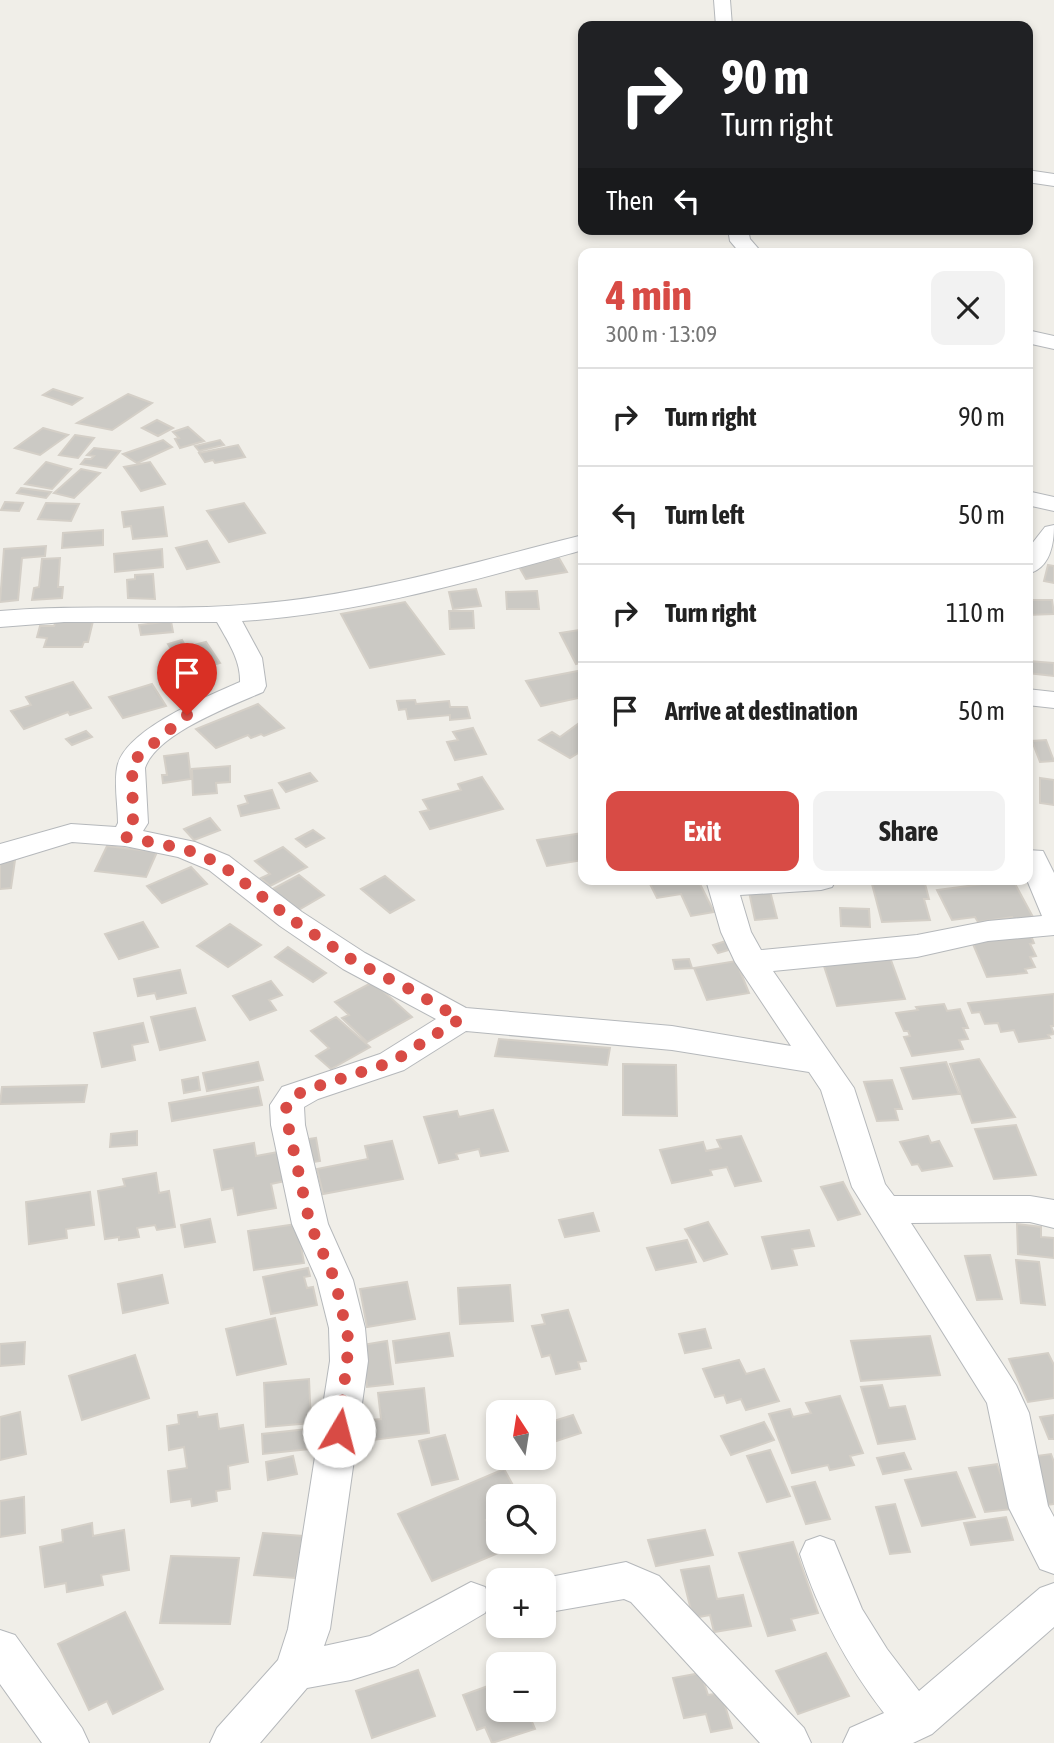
<!DOCTYPE html>
<meta charset="utf-8">
<style>
:root{--surface:#fff;--page:#f2f2f2;--text:#222;--muted:#767676;--line:#e0e0e0;--accent:#d84b45}
body{margin:0;font-family:"Asap Condensed",sans-serif;background:var(--page);color:var(--text);height:100vh;display:flex;flex-direction:column;font-size:26px;white-space:nowrap}
*{box-sizing:border-box;margin:0}
p{font-size:23px;color:var(--muted)}
.icon{flex:none;width:38px;height:38px;fill:none;stroke:currentColor;stroke-width:2;stroke-linecap:round;stroke-linejoin:round}
.map{position:relative;flex:1;overflow:hidden}
.details{position:absolute;left:578px;top:248px;width:455px;height:637px;display:flex;flex-direction:column;background:var(--surface);border-radius:14px;box-shadow:0 4px 10px #0003}
.details>*{flex:none}
.guide{position:absolute;left:578px;top:21px;width:455px;height:214px;border-radius:14px;box-shadow:0 4px 10px #0003;background:#202124;color:#fff;overflow:hidden}
.needle{width:46px;rotate:348deg}
.buttons{position:absolute;left:486px;top:1400px;display:grid;gap:14px}
.buttons a{display:grid;place-items:center;width:70px;height:70px;border-radius:14px;background:var(--surface);box-shadow:0 4px 10px #0003;font-size:35px}
.pin{position:absolute;display:grid;place-items:center;width:60px;height:60px;color:#fff;margin:-72px -30px;border-radius:50% 50% 50% 0;rotate:-45deg;box-shadow:0 0 7px #0007}
.pin .icon{rotate:45deg}
.me{position:absolute;width:77px;margin:-38px;rotate:8deg;stroke-linejoin:round;filter:drop-shadow(0 0 5px #0008)}
.turn{display:flex;align-items:center;gap:24px;height:147px;padding:0 28px;font-size:32px}
.turn .icon{width:91px;height:91px;stroke-width:2.5}
.turn b{display:block;font-size:49px;line-height:60px}
.then{display:flex;align-items:center;height:66px;padding:0 28px;background:#0003;gap:14px;font-size:26px}
.round{display:grid;place-items:center;flex:none;width:74px;height:74px;border-radius:14px;background:var(--page)}
.head{display:flex;align-items:center;justify-content:space-between;height:119px;padding:0 28px}
h1{font-size:42px;font-weight:700;line-height:52px;color:var(--accent)}
.button{display:flex;gap:14px;margin-top:auto;padding:14px 28px}
.button a{flex:1;height:80px;border-radius:14px;background:var(--accent);color:#fff;font-size:28px;font-weight:700;line-height:80px;text-align:center}
.button a+a{background:var(--page);color:var(--text)}
ul{padding:0;list-style:none}
li{display:flex;align-items:center;gap:21px;height:98px;padding:0 28px;border-top:2px solid var(--line)}
li div{flex:1}
li b{display:block;font-size:26px}
li em{font-style:normal}
.map>svg:first-child{display:block}
.building{fill:#cbc9c4;stroke:#d4cfc7;stroke-width:2}
.lines{fill:none;stroke-linecap:round;stroke-linejoin:round}
.street-casing{stroke:#b5b8bb;stroke-width:2}
.street{fill:#fff;fill-rule:evenodd}
.route{stroke:#d84b45;stroke-width:12;stroke-dasharray:0 21.6}
</style>
<div class="map">
<svg width="1054" height="1743" viewBox="0 0 1054 1743">
<rect width="100%" height="100%" fill="#f0eee8"/>
<path class="building" d="M53,389l29,9 -10,7 -29,-10z
M128,394l24,9 -40,27 -35,-7z
M157,420l16,8 -15,8 -16,-8z
M188,427l16,14 -24,7 -5,-9 4,-1 -6,-6z
M43,428l25,7 -28,20 -25,-7z
M75,435l19,3 -16,20 -19,-3z
M163,440l9,7 -35,16 -14,-9z
M220,440l4,5 -25,6 -4,-5z
M238,445l7,12 -30,6 -2,-3 -8,2 -6,-9z
M94,448l26,3 -14,17 -25,-4 4,-5h6l3,-3 -7,-1z
M46,462l25,7 -19,20 -27,-5z
M150,462l15,22 -24,7 -17,-24z
M81,469l19,4 -26,25 -20,-5z
M21,488l30,4 -5,6 -29,-5z
M5,502l18,1 -4,8 -18,-1z
M46,503l33,1 -8,17 -33,-2z
M244,503l21,30 -36,9 -22,-31z
M163,507l4,29 -34,3 -2,-13 -7,1 -2,-15z
M103,530v15l-41,3 1,-15z
M207,541l12,21 -32,7 -11,-21z
M46,546l-1,10 -23,2 -4,42 -18,2 4,-53z
M162,549l1,18 -48,5 -1,-18z
M60,558l-2,29h5l-1,11 -30,2 2,-12 5,-1 3,-28z
M559,558l8,14 -41,7 -8,-14z
M1048,565l6,1v17l-10,-2z
M153,574l2,25 -27,-1 -1,-18 8,-1v-4z
M476,589l5,17 -28,3 -4,-17z
M537,591l2,18h-32l-1,-17z
M1027,600h25l2,14 -27,1z
M405,602l39,52 -74,14 -29,-54z
M449,611h24l1,17 -24,1z
M56,621h37l-5,21h-4l-2,5h-38l3,-9 -10,-1 3,-11h14z
M171,621l2,11 -32,3 -2,-10z
M579,630l4,7v25l-7,2 -16,-31z
M182,640l4,7 20,-5 14,21 -34,10 -18,-29z
M1028,661l26,2v13l-26,-3z
M583,670v27l-42,9 -15,-25z
M73,682l18,26 -21,7 -2,-3 -44,17 -13,-18 20,-6 -5,-8z
M152,684l14,22 -43,12 -14,-21z
M415,700l1,4 33,-3 1,6h17l3,11 -20,2v-5l-42,4 -2,-10 -7,1 -2,-9z
M258,704l26,24 -20,8 -3,-2 -10,4 -3,-3 -32,13 -20,-19z
M582,721l1,29 -13,8 -31,-18 13,-8 8,5z
M473,728l13,26 -31,6 -8,-18 11,-2 -5,-8z
M86,731l6,6 -20,8 -6,-6z
M1046,740l8,21 -14,1 -8,-21z
M188,753l3,26 -28,4 -1,-8h5l-3,-19z
M230,766v16l-14,1 1,10 -24,2 -1,-26z
M310,773l7,8 -31,11 -7,-9z
M482,777l21,32 -73,20 -10,-17 9,-2 -6,-10 38,-10 -3,-6z
M1040,778l14,2v25l-14,-2z
M272,790l7,18 -38,8 -3,-10 10,-3 -3,-7z
M210,818l10,12 -26,10 -10,-11z
M313,830l11,8 -18,9 -10,-8z
M583,833v27l-36,6 -10,-26z
M107,846l50,6 -11,25 -51,-6z
M283,847l24,20 -37,19 -9,-8 9,-4 -15,-13z
M15,860l-4,28 -11,1v-28z
M191,867l16,17 -45,19 -15,-17z
M299,875l25,20 -29,17 -26,-21z
M385,876l29,24 -24,13 -29,-24z
M661,880h37l16,32 -23,4 -10,-22 -24,4 -8,-16z
M880,880h44l5,19h-5l6,21 -48,2 -10,-38 9,-1z
M1013,880l21,39 -20,2 -2,-4 -34,5 -3,-5 -23,3 -15,-30z
M770,891l7,27 -22,2 -6,-28z
M840,908l29,1 1,18 -29,-1z
M143,922l15,25 -39,12 -14,-25z
M230,924l31,21 -33,22 -31,-21z
M1029,931l5,12 -4,1 6,12 -6,1 5,10 -10,2 2,4 -40,4 -17,-40z
M726,941l6,8 -14,4 -5,-8z
M288,947l38,26 -13,9 -38,-25z
M888,952l17,47 -68,7 -16,-49z
M689,959l3,9 -17,1 -2,-9z
M736,961l13,32 -42,7 -13,-32z
M180,970l6,23 -29,6 -2,-6 -17,3 -4,-17z
M271,981l11,14 -13,5 7,10 -26,10 -17,-24z
M373,982l39,35 -45,25 -25,-24 7,-3 -14,-13z
M1054,994v32h-3l3,8 -6,1 2,3 -31,4 -5,-12 -13,2 -3,-9 -13,1 -5,-12 -8,1 -4,-10z
M944,1004l3,7 13,-2 8,19h-5l5,11 -9,1 4,9 -51,7 -8,-19 6,-1 -2,-5h-4l-8,-18 22,-3 -2,-3z
M195,1008l10,32 -45,10 -9,-33z
M336,1017l34,30 -39,22 -15,-13 13,-8 -18,-17z
M143,1023l5,19 -16,3 3,15 -33,7 -8,-34z
M499,1039l111,9 -3,17 -112,-9z
M979,1059l36,58 -43,6 -22,-59z
M258,1062l5,18 -56,11 -4,-18z
M946,1062l13,32 -46,5 -12,-31z
M623,1064l53,1 1,51 -54,-1z
M198,1077l2,13 -16,3 -2,-13z
M892,1080l10,29h-7l3,11 -21,1 -13,-39z
M87,1085l-3,17 -84,2 2,-17z
M258,1087l4,18 -90,16 -3,-18z
M493,1110l15,41 -27,5 -2,-7 -23,5 2,5 -19,4 -15,-46 33,-6 2,6z
M1016,1125l20,50 -42,4 -19,-50z
M137,1131v14l-27,2 1,-13z
M741,1136l20,45 -26,5 -8,-19 -17,3 2,5 -40,8 -12,-33 43,-8 3,9 15,-3 -4,-8z
M928,1136l3,7 8,-2 13,25 -30,5 -4,-7 -6,1 -12,-23z
M316,1138l4,23 -20,3 -4,-23z
M392,1141l11,38 -80,15 -6,-25 51,-10 -3,-13z
M254,1143l2,13 28,-5 6,29 -19,4 5,24 -38,7 -5,-27 -11,2 -8,-40z
M156,1173l3,20 10,-2 6,36 -18,3 -2,-5 -18,3 2,9 -20,3v-3l-14,2 -7,-48 27,-5 -2,-7z
M843,1182l17,32 -22,6 -17,-33z
M90,1192l4,33 -28,4 1,9 -38,6 -3,-42z
M593,1213l6,18 -34,6 -6,-17z
M210,1219l5,23 -30,5 -4,-22z
M708,1222l19,32 -23,7 -19,-32z
M297,1224l7,39 -50,7 -6,-39z
M1017,1224l24,3v10l13,1v20l-36,-4z
M809,1230l5,16 -22,3 5,16 -25,4 -10,-32z
M687,1240l9,22 -40,8 -9,-22z
M990,1255l12,44 -25,1 -12,-44z
M1016,1260l23,2 6,43 -24,-2z
M308,1268l2,8 -6,1 3,11 6,-1 4,18 -46,9 -8,-37z
M162,1275l6,28 -45,10 -5,-29z
M407,1282l8,37 -48,8 -7,-38z
M510,1285l3,36 -53,3 -2,-36z
M568,1310l18,51 -8,1 2,7 -24,5 -6,-19 -8,2 -10,-31 13,-2 -3,-9z
M275,1318l11,46 -49,11 -11,-46z
M705,1329l6,19 -26,5 -6,-19z
M449,1333l4,23 -57,7 -3,-22z
M930,1336l10,39 -79,6 -10,-40z
M387,1341l6,43 -26,3 -5,-42z
M25,1342l-1,22 -24,2v-22z
M1048,1353l6,12v33l-26,4 -19,-43z
M135,1355l14,43 -67,22 -13,-44z
M739,1360l7,14 18,-5 15,32 -33,9 -5,-11 -14,4 -3,-8 -9,2 -12,-28z
M309,1379l2,44 -45,4 -2,-44z
M882,1385l7,23 16,-2 10,33 -37,5 -17,-57z
M424,1388l5,45 -56,7 -2,-20 10,-1 -3,-26z
M840,1396l23,57 -13,3 4,9 -24,5 -2,-5 -36,8 -23,-59 21,-5 3,8 18,-4 -5,-10z
M20,1412l6,42 -26,6v-43z
M197,1412l1,5 19,-3 2,15 24,-4 5,37 -20,4 2,23 -14,2 1,10 -25,5 -1,-7 -20,3 -3,-31 19,-3 -3,-21 -15,3 -2,-24 12,-2 -1,-9z
M573,1415l8,18 -37,12v-21z
M1054,1415v24h-5l-9,-22z
M764,1422l10,18 -43,15 -10,-19z
M316,1428l2,20 -55,6 -1,-20z
M445,1435l13,44 -26,6 -13,-44z
M770,1450l20,46 -23,6 -20,-46z
M904,1453l7,16 -28,5 -6,-16z
M1051,1454l3,8v42l-7,1 -18,-48z
M293,1456l4,18 -29,6 -2,-18z
M997,1464l16,45 -28,3 -16,-44z
M504,1469l15,27h-20v18l-13,6 17,31 -71,30 -34,-67z
M956,1472l19,45 -53,9 -17,-46z
M815,1482l15,37 -24,5 -14,-37z
M24,1497l1,36 -25,4v-36z
M895,1504l15,48 -20,2 -14,-47z
M1006,1517l7,23 -42,5 -7,-22z
M92,1523l1,13 31,-6 5,40 -28,5 2,10 -36,7 -1,-9 -21,4 -5,-40 23,-5 -1,-12z
M705,1530l8,25 -57,11 -8,-26z
M263,1533l40,3 -8,42 -41,-3z
M793,1542l25,71 -27,6 4,11 -27,6 -29,-83z
M171,1556l68,2 -9,66 -70,-1z
M709,1566l8,33 26,-4 8,31 -37,6 -4,-17 -17,3 -12,-48z
M125,1612l38,77 -50,25 -6,-13 -18,9 -31,-66z
M826,1653l23,43 -51,18 -22,-43z
M418,1670l17,46 -63,22 -16,-47z
M701,1673l7,22 13,-2 11,35 -21,4 -5,-18 -22,4 -11,-40z
M499,1682v28h28l8,19 -43,14 -7,-16 -8,3 -14,-35z"/>
<g class="lines">
<g class="street-casing">
<path id="street" d="M714,0h16l2,26h-16z
M1027,170l27,4v12l-27,-4z
M728,229h20l2,10 13,15h-22l-11,-13z
M1027,330l27,6v13l-27,-6z
M1027,491l27,6v14l-27,-6z
M1054,525c0,20 -4,44 -27,49v-24l18,-23z
M583,535v15c-111,31 -225,64 -341,71l20,37 4,28 -3,6c-32,14 -107,42 -118,76l3,55 -5,8 52,11 34,14 73,56 63,41 101,55 206,18 119,20 -56,-84 -14,-30 -15,-52h130l-4,7 -11,3 -81,5 11,37 10,18 156,-15 71,-14 54,-5 -15,-36v-30l16,1 11,22v62l-66,6 -71,16 -144,14 81,117 31,96 9,12h136l24,4v28l-24,-6 -119,1 105,162 13,28 19,93 6,11v57l-14,-5 -31,-61 -22,-105 -135,-216 -31,-97 -12,-18 -137,-22 -206,-19 -62,39 -86,29 -14,8 1,18 23,99 25,56 12,48 3,33 -38,268 -6,17 46,-10 101,-54 14,5 6,13 -6,13 -90,53 -44,14 -44,8 -47,55h-50l7,-15 61,-68 10,-31 42,-268 -1,-33 -12,-48 -25,-56 -21,-99 -1,-20 12,-18 98,-33 56,-35 -93,-50 -63,-43 -71,-56 -31,-13 -53,-11 -53,-4 -72,22v-20l71,-20 45,3 2,-4c0,-17 -4,-38 -1,-55 6,-38 91,-72 123,-86 1,-22 -13,-42 -23,-60h-153l-64,5v-16c85,-8 170,1 255,-7 112,-9 219,-42 328,-69z
M1027,689l27,3v16l-27,-3z
M820,1536l14,5 28,68 25,40 32,42 121,-103 14,-5v44l-122,107 -19,9h-70l7,-15 34,-15c-37,-48 -65,-100 -84,-159l6,-13z
M626,1562l33,14 145,152 7,15h-51l-129,-141 -7,-3 -80,14v-33h-9z
M0,1630l15,5 67,93 7,15h-47l-42,-59z"/>
</g>
<use href="#street" class="street"/>
</g>
<g class="lines">
<path class="route" d="M187,715l-55,47 1,61 -8,14 60,12 34,14 72,56 63,42 61,31 45,27 -68,43 -86,28 -12,6 -8,9 2,20 22,99 25,56 14,62 -10,89"/>
</g>
</svg>
<div class="buttons">
<a><svg class="needle" viewBox="-14 -14 28 28"><path d="M0-13l5 13h-10z" fill="#e53935"/><path d="M0 13l5-13h-10z" fill="#767676"/></svg></a>
<a><svg class="icon" aria-label="search" viewBox="0 0 24 24"><circle cx="10" cy="10" r="6"/><path d="M15 15l6 6"/></svg></a>
<a>+</a>
<a>−</a>
</div>
<div class="pin" style="left:187px;top:715px;background:#d93025"><svg class="icon" aria-label="arrive" viewBox="0 0 24 24"><path d="M6 21V4h12l-3 4 3 4H6"/></svg></div>
<svg class="me" style="left:339px;top:1431px" viewBox="-20 -20 40 40"><circle r="19" fill="#fff"/><path d="M0-13L10 11 0 6-10 11z" fill="#d84b45"/></svg>
<div class="guide">
<div class="turn"><svg class="icon" aria-label="right" viewBox="0 0 24 24"><path d="M7 20v-9h11M14 6l5 5-5 5"/></svg><div><b>90 m</b>Turn right</div></div>
<div class="then">Then<svg class="icon" aria-label="left" viewBox="0 0 24 24"><path d="M17 20v-9H6M10 6l-5 5 5 5"/></svg></div>
</div>
<section class="details">
<div class="head"><div><h1>4 min</h1><p>300 m · 13:09</p></div><a class="round"><svg class="icon" aria-label="close" viewBox="0 0 24 24"><path d="M6 6l12 12M18 6L6 18"/></svg></a></div>
<ul>
<li><svg class="icon" aria-label="right" viewBox="0 0 24 24"><path d="M7 20v-9h11M14 6l5 5-5 5"/></svg><div><b>Turn right</b></div><em>90 m</em></li>
<li><svg class="icon" aria-label="left" viewBox="0 0 24 24"><path d="M17 20v-9H6M10 6l-5 5 5 5"/></svg><div><b>Turn left</b></div><em>50 m</em></li>
<li><svg class="icon" aria-label="right" viewBox="0 0 24 24"><path d="M7 20v-9h11M14 6l5 5-5 5"/></svg><div><b>Turn right</b></div><em>110 m</em></li>
<li><svg class="icon" aria-label="arrive" viewBox="0 0 24 24"><path d="M6 21V4h12l-3 4 3 4H6"/></svg><div><b>Arrive at destination</b></div><em>50 m</em></li>
</ul>
<div class="button"><a>Exit</a><a>Share</a></div>
</section>
</div>
